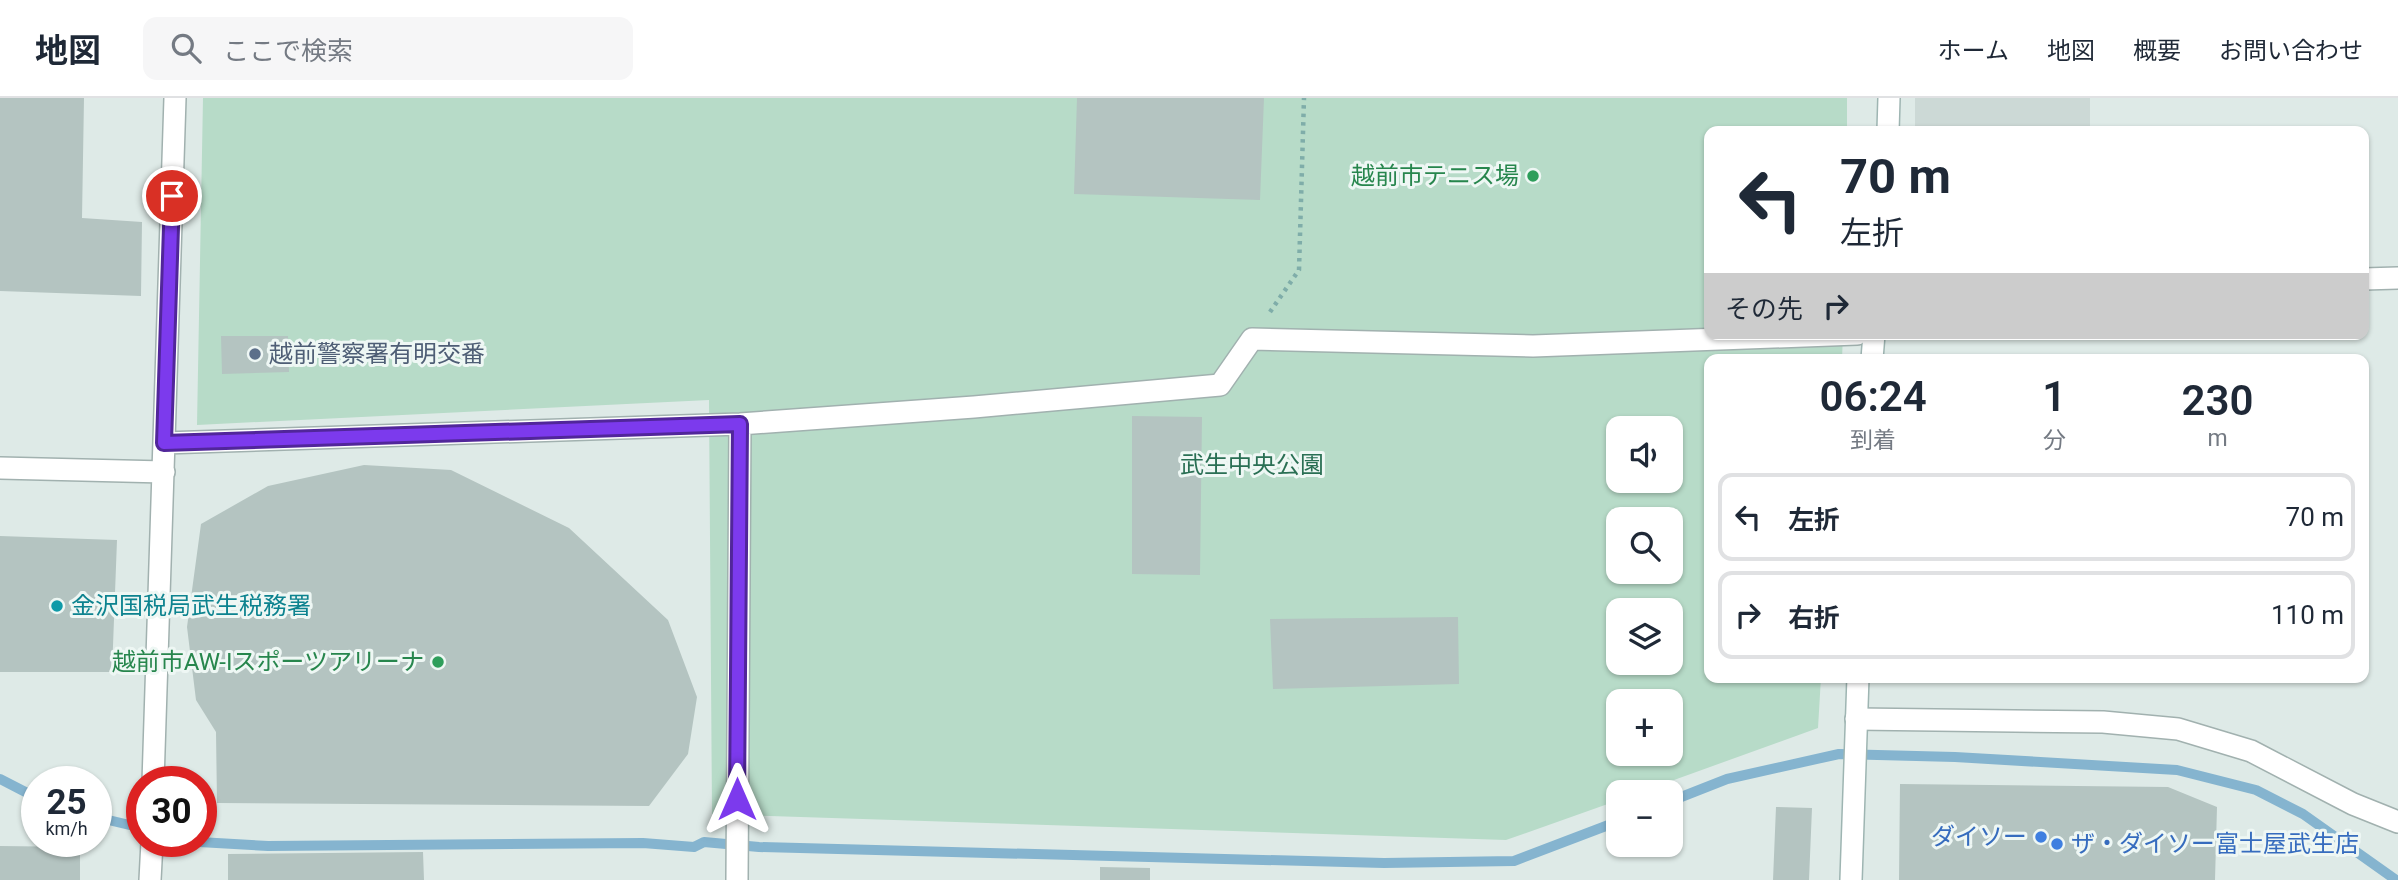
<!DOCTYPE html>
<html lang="ja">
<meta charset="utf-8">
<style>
:root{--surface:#fff;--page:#f6f6f7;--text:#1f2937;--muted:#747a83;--line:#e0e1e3}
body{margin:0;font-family:Roboto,"Noto Sans JP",sans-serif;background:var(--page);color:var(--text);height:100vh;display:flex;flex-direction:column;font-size:26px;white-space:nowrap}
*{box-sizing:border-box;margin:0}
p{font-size:23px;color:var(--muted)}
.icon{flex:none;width:38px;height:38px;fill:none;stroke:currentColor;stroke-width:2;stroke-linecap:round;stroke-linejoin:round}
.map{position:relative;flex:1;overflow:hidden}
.panel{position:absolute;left:1704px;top:256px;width:665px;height:329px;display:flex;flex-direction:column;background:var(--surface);border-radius:14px;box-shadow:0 2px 5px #0004}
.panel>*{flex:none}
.top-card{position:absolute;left:1704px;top:28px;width:665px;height:214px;border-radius:14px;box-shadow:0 2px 5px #0004;background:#fff;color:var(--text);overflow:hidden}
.controls{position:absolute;left:1606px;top:318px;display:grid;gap:14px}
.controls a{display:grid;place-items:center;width:77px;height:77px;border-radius:14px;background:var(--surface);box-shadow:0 2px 5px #0004;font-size:35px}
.speed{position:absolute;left:21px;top:668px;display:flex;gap:14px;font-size:35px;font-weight:700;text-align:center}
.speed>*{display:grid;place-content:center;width:91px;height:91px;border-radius:50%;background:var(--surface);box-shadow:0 2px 5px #0004;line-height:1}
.speed small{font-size:18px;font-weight:400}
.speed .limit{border:10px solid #d22;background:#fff;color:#111}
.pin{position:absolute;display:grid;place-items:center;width:60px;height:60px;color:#fff;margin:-30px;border:4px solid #fff;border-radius:50%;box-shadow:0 2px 7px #0007}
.me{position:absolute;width:77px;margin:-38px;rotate:0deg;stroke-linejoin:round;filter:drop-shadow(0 0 5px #0008)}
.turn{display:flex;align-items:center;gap:24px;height:147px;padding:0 21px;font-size:32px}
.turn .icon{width:91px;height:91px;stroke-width:2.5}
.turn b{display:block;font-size:49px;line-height:60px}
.then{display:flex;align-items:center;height:66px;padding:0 21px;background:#0003;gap:14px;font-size:26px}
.eta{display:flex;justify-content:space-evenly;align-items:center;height:119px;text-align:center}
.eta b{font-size:42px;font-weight:600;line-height:49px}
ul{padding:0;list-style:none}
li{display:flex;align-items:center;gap:21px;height:88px;margin:0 14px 10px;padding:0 7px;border:4px solid var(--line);border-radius:14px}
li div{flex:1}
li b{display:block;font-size:26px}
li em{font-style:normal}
header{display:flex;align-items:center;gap:42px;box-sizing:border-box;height:98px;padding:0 35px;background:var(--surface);border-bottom:2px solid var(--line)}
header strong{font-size:33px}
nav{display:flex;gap:38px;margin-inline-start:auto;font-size:24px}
.search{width:490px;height:63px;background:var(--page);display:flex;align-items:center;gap:18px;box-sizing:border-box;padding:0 24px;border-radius:14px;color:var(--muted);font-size:26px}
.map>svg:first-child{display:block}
.built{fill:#ccd9d6}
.green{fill:#b7dbc8;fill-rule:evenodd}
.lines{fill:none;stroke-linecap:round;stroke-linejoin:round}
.stream{stroke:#85b4cf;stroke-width:10}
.building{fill:#b4c4c1}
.street-casing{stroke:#a1b1af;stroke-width:24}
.secondary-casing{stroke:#9eb5b2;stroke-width:24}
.path{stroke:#7fada9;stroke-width:4.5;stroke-dasharray:3.5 5;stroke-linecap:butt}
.street{stroke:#fff;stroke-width:21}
.secondary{stroke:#fff;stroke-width:21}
.route-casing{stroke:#51269a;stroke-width:18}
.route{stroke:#7c3aed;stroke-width:12}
.leisure-dot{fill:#2e9e5b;stroke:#eef7f4;stroke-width:2.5}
.service-dot{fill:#5c6f8a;stroke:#eef7f4;stroke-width:2.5}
.culture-dot{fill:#0f9aa8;stroke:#eef7f4;stroke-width:2.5}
.shop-dot{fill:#3f7fe0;stroke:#eef7f4;stroke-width:2.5}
.labels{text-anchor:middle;stroke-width:6;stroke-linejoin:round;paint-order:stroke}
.leisure-label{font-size:24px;fill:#27864d;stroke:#eef7f4;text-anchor:end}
.service-label{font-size:24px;fill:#4e5e75;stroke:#eef7f4;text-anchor:start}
.park-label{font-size:24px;fill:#2a6f54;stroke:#eef7f4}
.culture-label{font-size:24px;fill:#0d838f;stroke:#eef7f4;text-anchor:start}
.shop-label{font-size:24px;fill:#366cbe;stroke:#eef7f4;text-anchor:end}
</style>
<header>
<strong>地図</strong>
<div class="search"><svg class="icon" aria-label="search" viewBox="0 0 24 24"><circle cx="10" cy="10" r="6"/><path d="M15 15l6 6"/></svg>ここで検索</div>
<nav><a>ホーム</a><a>地図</a><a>概要</a><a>お問い合わせ</a></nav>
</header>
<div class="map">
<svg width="2398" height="782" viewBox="0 0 2398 782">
<rect width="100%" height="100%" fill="#deeae7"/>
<path class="built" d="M1915,0h175v33h-175z"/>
<path class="green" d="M203,0h1644v33h-137v203h133l-1,25h-132v318h111l-3,51 -180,65h-19v7l-113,40 -794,-26 -3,-414 -512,25zM1619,331h52v52h-52zM1619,422h52v52h-52zM1619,513h52v52h-52zM1619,604h52v52h-52z"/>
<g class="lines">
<path class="stream" d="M0,681l37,19
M1671,703l56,-22 112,-25 116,3 222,13 79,20 47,24 93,66
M96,719l46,11
M199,744l69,4 375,-3 51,4 10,-5 55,5 625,16 130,-2 105,-40"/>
</g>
<path class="building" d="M0,0h84l-2,120 60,4 -1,74 -141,-5z
M1077,0h187l-4,102 -186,-6z
M221,238h67l1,36 -67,2z
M1132,318l70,1 -2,158 -68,-1z
M364,367l87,5 118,58 99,92 29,77 -9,57 -39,52 -432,-3 -1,-71 -20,-32 -9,-73 14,-103 67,-38z
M0,438l117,4 -5,132h-112z
M1458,519l1,67 -186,5 -3,-70z
M2054,579h58v4l-58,-1z
M1900,686l268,3 49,20 -2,73h-316z
M1776,709l36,1 -3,72h-36z
M0,748l80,1v33h-80z
M423,754l1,28h-196v-26z
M1100,769l50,1v12h-50z"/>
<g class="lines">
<g class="street-casing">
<path id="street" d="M2364,181l34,-1
M164,345l576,-19 234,-17 246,-22 32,-46 281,7 324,-12
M0,370l164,4
M1856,621l247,3 75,7 73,22 102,53 45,18
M153,684l22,-684
M150,782l2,-38
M737,782l3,-456"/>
</g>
<g class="secondary-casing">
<path id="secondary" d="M1888,33l1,-33
M1872,261l2,-25
M1851,782l7,-203"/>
</g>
<path class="path" d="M1270,214l29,-42 5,-172"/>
<use href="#street" class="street"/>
<use href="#secondary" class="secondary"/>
</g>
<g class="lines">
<g class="route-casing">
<path id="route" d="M172,98l-8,247 576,-19 -3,375"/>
</g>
<use href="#route" class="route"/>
</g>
<g class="leisure-dot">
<circle cx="1533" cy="78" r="7"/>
<circle cx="438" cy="564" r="7"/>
</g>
<circle class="service-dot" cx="255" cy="256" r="7"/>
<circle class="culture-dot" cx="57" cy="508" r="7"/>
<g class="shop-dot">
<circle cx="2041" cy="739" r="7"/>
<circle cx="2057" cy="746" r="7"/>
</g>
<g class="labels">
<g class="leisure-label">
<text x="1519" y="86">越前市テニス場</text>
<text x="424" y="572">越前市AW-Iスポーツアリーナ</text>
</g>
<g class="service-label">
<text x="269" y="264">越前警察署有明交番</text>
</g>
<g class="park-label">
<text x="1252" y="375">武生中央公園</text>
</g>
<g class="culture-label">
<text x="71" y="516">金沢国税局武生税務署</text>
</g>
<g class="shop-label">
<text x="2027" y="747">ダイソー</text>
<text x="2071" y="754" text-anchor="start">ザ・ダイソー富士屋武生店</text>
</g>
</g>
</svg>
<div class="controls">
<a><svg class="icon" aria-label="sound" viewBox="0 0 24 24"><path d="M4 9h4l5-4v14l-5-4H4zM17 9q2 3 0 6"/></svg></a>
<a><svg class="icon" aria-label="search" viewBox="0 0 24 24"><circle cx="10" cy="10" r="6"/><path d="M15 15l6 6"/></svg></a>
<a><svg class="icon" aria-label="layers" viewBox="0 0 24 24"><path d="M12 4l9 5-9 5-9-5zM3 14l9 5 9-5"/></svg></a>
<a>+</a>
<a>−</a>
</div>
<div class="speed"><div>25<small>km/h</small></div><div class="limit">30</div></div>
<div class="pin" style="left:172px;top:98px;background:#d93025"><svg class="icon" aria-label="arrive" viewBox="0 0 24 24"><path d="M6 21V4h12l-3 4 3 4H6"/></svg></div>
<svg class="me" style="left:737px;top:701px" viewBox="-20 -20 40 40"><path d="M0-17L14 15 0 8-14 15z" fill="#7c3aed" stroke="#fff" stroke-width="4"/></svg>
<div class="top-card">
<div class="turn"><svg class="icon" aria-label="left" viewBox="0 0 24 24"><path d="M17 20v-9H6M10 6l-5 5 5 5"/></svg><div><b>70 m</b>左折</div></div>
<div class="then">その先<svg class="icon" aria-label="right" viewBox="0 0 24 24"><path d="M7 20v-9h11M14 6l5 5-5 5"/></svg></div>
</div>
<section class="panel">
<div class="eta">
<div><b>06:24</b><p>到着</p></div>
<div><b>1</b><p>分</p></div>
<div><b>230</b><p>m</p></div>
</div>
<ul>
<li><svg class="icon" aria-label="left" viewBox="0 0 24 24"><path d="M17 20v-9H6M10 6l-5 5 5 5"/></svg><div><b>左折</b></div><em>70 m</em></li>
<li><svg class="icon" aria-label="right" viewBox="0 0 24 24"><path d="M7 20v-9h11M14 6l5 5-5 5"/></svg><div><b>右折</b></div><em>110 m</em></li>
</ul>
</section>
</div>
